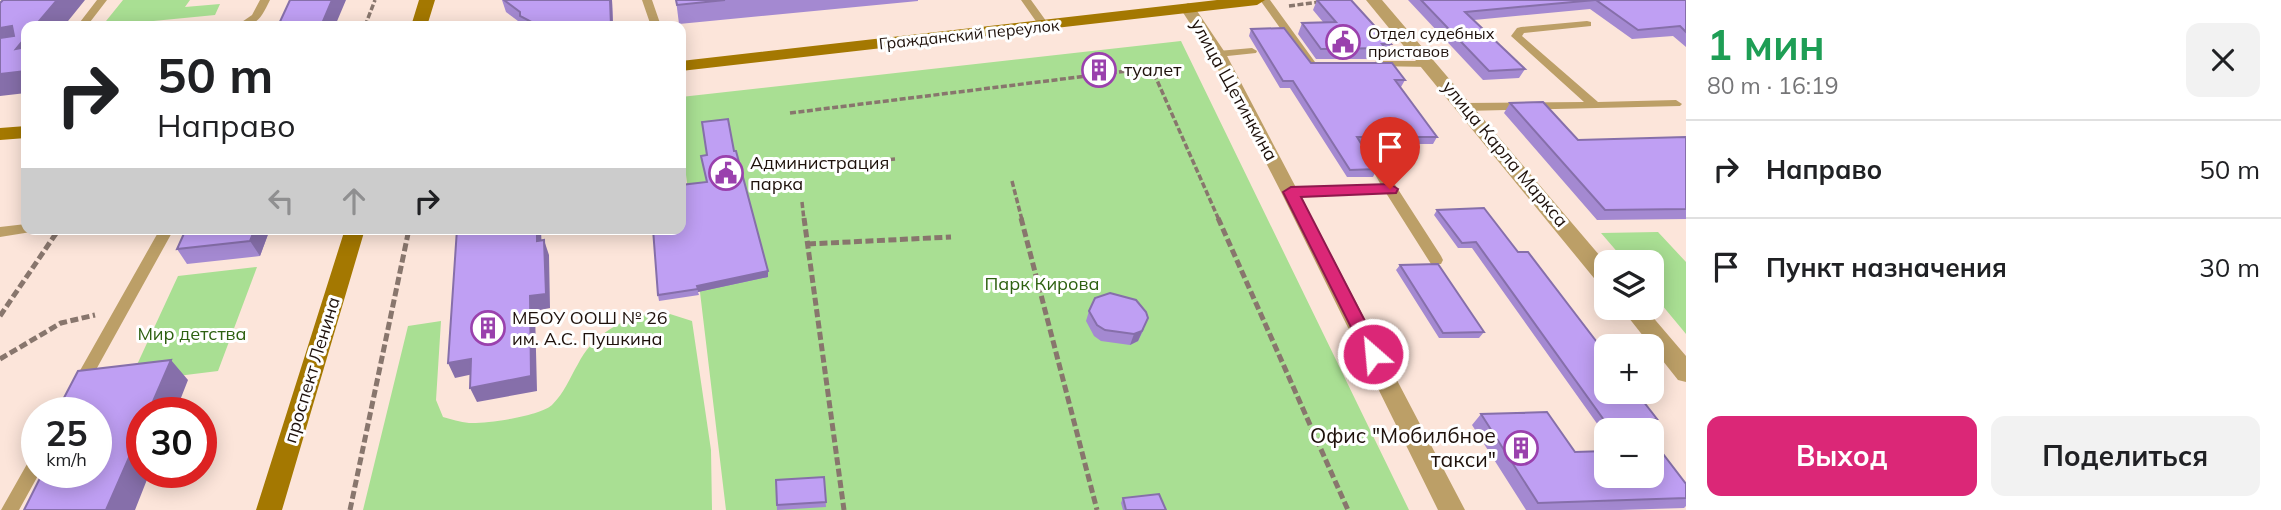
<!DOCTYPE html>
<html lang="ru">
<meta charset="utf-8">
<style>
:root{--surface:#fff;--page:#f2f2f2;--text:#202124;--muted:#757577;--line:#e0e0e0;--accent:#db2777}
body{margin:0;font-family:Mulish,sans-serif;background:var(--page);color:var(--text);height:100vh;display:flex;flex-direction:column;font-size:26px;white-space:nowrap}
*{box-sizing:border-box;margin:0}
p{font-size:23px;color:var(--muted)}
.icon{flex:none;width:38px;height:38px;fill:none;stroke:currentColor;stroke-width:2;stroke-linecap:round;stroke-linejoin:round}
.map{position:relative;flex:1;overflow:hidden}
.sheet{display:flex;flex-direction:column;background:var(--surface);width:595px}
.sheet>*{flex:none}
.top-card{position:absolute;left:21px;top:21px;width:665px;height:214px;border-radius:14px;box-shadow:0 4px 18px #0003;background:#fff;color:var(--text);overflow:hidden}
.controls{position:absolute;left:1594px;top:250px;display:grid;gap:14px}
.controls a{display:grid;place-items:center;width:70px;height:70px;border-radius:14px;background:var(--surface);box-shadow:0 4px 18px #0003;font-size:35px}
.speed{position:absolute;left:21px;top:397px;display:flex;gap:14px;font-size:35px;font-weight:700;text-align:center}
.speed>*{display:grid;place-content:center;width:91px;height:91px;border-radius:50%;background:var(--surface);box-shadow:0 4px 18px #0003;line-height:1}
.speed small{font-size:18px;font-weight:400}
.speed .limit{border:10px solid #d22;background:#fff;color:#111}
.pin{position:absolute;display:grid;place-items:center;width:60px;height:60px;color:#fff;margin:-72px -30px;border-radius:50% 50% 50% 0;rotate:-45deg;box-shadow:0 0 7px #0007}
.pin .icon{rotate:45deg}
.me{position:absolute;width:77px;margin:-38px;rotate:333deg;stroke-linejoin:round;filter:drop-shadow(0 0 5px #0008)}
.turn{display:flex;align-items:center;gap:24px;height:147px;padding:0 21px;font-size:32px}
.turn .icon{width:91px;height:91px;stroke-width:2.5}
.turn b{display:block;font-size:49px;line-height:60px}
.lanes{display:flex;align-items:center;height:66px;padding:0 21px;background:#0003;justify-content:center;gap:35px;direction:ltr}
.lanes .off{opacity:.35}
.round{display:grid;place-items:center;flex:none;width:74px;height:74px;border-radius:14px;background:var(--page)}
.head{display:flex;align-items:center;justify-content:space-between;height:119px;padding:0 21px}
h1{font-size:42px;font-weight:700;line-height:52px;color:#1e9e55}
.action{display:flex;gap:14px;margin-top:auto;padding:14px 21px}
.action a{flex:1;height:80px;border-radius:14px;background:var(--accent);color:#fff;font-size:28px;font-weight:700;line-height:80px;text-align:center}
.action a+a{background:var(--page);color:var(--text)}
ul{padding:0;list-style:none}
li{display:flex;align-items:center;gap:21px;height:98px;padding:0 21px;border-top:2px solid var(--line)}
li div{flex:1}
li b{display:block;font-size:26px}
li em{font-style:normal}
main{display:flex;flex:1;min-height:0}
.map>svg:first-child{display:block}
.green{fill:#a9df93}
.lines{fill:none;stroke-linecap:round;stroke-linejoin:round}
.path-far1{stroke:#88766d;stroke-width:3.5;stroke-dasharray:6 2.5;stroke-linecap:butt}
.path{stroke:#88766d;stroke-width:5;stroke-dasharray:8 3.5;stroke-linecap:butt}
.lane{fill:#bc9f67;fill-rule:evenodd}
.street{fill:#bc9f67;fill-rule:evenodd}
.secondary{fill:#a47801;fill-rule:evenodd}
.wall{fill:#a489d1}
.shaded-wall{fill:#866faa}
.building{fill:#bf9ff3;stroke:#866faa;stroke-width:2}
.route{fill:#db2777;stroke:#8e194d;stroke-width:2}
.labels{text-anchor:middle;stroke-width:6;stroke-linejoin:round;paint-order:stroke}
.far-poi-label{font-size:16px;fill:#1e110b;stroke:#fff;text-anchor:start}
.far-street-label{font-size:16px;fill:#1e110b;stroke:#fff}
.poi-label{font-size:18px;fill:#1e110b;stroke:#fff;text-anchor:start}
.street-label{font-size:18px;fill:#1e110b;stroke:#fff}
.park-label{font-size:18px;fill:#2e6111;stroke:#fff}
.near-poi-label{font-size:21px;fill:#1e110b;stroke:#fff;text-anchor:end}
</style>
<main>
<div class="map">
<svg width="1686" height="510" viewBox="0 0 1686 510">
<rect width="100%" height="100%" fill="#fce5da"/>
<path class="green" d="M123,0h67l-5,7 35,-3 -5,11 -113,11z
M1181,41l228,469h-683l-45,-377v-36z
M1658,232l28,30v72l-34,-41v-31h-26l-25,-29z
M257,267l-39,104 -89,11 49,-106z
M645,313l25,1 22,7 19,129 1,60h-349l45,-184 33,-5 -5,79 7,17c8,2 17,5 26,6 17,1 71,-7 83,-18 13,-13 17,-26 26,-41 14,-28 39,-41 67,-51z"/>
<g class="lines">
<path class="path-far1" d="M1289,6l30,-4
M365,26l10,-26
M790,113l345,-43 21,8 63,142
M797,167l98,-8
M1012,181l10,39
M802,202l2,18"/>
<path class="path" d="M804,218l40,292
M1021,218l76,292
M1218,218l130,292
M808,244l143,-7
M0,316l59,-87
M0,359l61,-36 34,-8
M350,510l59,-281"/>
<path class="lane" d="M97,0h10l-20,26h-10z
M260,0h10c-9,18 -12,26 -34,26l16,-11z
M642,0h10l9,26h-10z
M1021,0h10l18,25 -1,2h-8z
M1260,0h10l45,62 10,1v4h-17z
M1587,21l4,1v4l-67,7 -2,3 76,66 78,-2 6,4 -2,2 -215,5 -6,-4 6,-4 119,-1 -73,-66 6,-8 4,-1z
M1252,48l5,3 -1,2 -38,4 -5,-3 5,-3z
M1377,61h53l6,3 -6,3 -57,-1 -2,-2z
M1370,151l4,1 67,104 2,4 -2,4h-10l-45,-71 -95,3 -7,-4 7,-4 90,-3 -17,-30z
M26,224v5h7l-2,3 -31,5v-10z
M160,229h14l-102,184h-16z
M37,455v17h3l-21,38h-18l30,-53z"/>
<path class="street" d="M1366,0h16l224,263v22l-8,-2z
M1188,3l5,2 33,49 239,456h-27l-157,-318 -71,-138 -30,-46z
M1621,308h24l41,48v26l-8,-2z"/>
<path class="secondary" d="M419,0h16l-8,26h-16z
M1217,0h48l-8,5 -576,66v-10z
M26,126v12l-26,2v-12z
M345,229h20l-83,281h-26z"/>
</g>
<path class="wall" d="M502,0h110l1,26h-90l-1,-2 -16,-12z
M676,0h242v1l-239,23z
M1317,0l74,44 -5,10h-4l-2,5h-64l-18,-25 4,-11 21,-1 -10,-12z
M1408,0h278v47l-13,-11 -41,3 -42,-30 -116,11 51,49 -6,9 -36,2z
M1251,29l60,34 94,17 -4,7h-1l37,50 -4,7h-72l16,25 -4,8h-26l-57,-89h-10l-31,-52z
M1510,103l68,37 108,-3v82l-89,1 -93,-107z
M734,151l34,120v6l-70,15 1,3 -40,6 -1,-6 49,-113 -5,-20z
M1437,210l81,42 139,167 -6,5 -53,1 -126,-177h-14l-24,-33z
M186,229h84l-10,27 -73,8 -10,-15z
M1400,265l84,67 -5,6h-40l-43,-68z
M1089,311l55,18 -6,12 -8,4 -29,-4 -7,-5 -8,-15z
M1481,414l94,38 111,32v22l-2,2 -65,2h-93l-54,-85z
M824,477l2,30 -49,3 -1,-30z
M1123,498l43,12h-43l-2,-7z"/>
<path class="shaded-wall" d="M57,0h28l-21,26h-29z
M332,0h14l-11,26h-14z
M610,0h2l1,26h-2z
M12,26l14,11v25l-26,-12v-22z
M26,71v22l-26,3v-22z
M255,229h15l-10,27 -10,-15z
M537,229h4l1,27 -5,-15z
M544,240l5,15 1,53 -15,3 2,80 -60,11 -7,-14 60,-92z
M768,271v6l-70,15 -1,-6z
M1148,318l-10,23 -8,4 4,-11z
M471,359l7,14 -23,5 -7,-15z
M171,360l17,20 -13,33h-27z
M142,428v44h8l-15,38h-29z"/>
<path class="building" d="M3,0h54l-22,26h-9v11l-10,12 10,-2v24l-26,3v-36l14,-2 -2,-10 -12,2v-25z
M290,0h42l-11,26h-52h9z
M504,0h106l1,26h-72l-19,-10v-4z
M676,0h49l-48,5z
M1317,0h34l40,44h-9l3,4 -64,1 -19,-26 34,-1z
M1421,0h174l-130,12 60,57 -36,2z
M1596,0h90v32l-6,-6 -42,4z
M1284,28l27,35h81l13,17h-10l42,57h-80l20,32 -27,1 -57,-89h-10l-32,-52z
M1543,102l35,38 108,-3v72l-81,1 -95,-107z
M728,119l6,32h2l32,120 -71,15 1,3 -40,6 -5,-66h28v-44l26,-3 -6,-26 6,-1 -5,-33z
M1484,208l34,44h10l78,102v38h30l21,27 -53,1 -128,-178 -14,1 -25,-33z
M186,229h69l-5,12 -73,8z
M457,229h80v12l7,-1 2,54 -16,2 1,80 -61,12 1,-29 -23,4z
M1438,264l46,68 -41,1 -43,-68z
M1110,293l26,7 10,12 2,6 -6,13 -8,3 -29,-4 -8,-5 -8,-14 6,-13z
M171,360l-23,53h-6v15l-36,82h-82l19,-38h53v-59h-40l22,-42z
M1547,412l28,40 31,-1v25h46v-26h8l26,34v14l-148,5 -57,-89z
M824,477l2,25 -49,3 -1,-25z
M1159,494l7,16h-40l-3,-12z"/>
<path class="route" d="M1390,184l8,5 -2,4 -95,4 81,157 -9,7 -6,-2 -84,-167 8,-5z"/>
<defs>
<g id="civic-ring" transform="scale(1.75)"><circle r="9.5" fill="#fff" stroke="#9a41ad" stroke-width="1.5"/><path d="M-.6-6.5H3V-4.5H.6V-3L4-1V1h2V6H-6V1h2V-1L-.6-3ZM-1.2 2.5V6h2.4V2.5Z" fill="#9a41ad"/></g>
<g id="building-ring" transform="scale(1.75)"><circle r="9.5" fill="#fff" stroke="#9a41ad" stroke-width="1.5"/><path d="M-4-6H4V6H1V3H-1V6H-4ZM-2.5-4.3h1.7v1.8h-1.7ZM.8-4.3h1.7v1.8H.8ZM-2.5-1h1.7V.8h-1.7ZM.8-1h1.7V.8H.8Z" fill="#9a41ad"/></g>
</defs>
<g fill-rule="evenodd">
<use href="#civic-ring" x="1343" y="42"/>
<use href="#building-ring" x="1099" y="70"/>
<use href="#civic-ring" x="726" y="173"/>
<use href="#building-ring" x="488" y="328"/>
<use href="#building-ring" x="1521" y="448"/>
</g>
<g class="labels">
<g class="far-poi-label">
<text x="1368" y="39">Отдел судебных<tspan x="1368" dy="18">приставов</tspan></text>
</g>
<g class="far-street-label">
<text transform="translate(969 34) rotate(-6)" y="6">Гражданский переулок</text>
</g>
<g class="poi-label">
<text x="1124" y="76">туалет</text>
<text x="750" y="169">Администрация<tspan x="750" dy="21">парка</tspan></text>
<text x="512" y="324">МБОУ ООШ № 26<tspan x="512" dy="21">им. А.С. Пушкина</tspan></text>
</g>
<g class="street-label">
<text transform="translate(1234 90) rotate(61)" y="6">улица Щетинкина</text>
<text transform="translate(1505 154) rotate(50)" y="6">улица Карла Маркса</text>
<text transform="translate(312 370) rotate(-73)" y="6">проспект Ленина</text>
</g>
<g class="park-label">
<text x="1042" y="290">Парк Кирова</text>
<text x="192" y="340">Мир детства</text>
</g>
<g class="near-poi-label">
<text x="1496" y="443">Офис "Мобилбное<tspan x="1496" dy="24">такси"</tspan></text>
</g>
</g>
</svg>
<div class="controls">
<a><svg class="icon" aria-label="layers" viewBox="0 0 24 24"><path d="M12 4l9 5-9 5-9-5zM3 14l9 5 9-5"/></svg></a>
<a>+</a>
<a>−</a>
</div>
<div class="speed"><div>25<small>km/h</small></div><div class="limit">30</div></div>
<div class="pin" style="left:1390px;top:189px;background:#d93025"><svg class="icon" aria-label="arrive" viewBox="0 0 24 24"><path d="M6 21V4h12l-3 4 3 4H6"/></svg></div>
<svg class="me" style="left:1373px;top:354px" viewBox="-20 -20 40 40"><circle r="17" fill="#db2777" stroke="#fff" stroke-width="3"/><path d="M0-11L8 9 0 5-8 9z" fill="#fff"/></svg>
<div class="top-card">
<div class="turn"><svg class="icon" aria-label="right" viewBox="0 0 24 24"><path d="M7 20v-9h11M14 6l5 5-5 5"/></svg><div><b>50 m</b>Направо</div></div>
<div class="lanes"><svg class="icon off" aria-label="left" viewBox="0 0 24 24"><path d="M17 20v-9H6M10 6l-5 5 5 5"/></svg><svg class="icon off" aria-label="ahead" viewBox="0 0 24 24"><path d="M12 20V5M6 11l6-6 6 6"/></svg><svg class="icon" aria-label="right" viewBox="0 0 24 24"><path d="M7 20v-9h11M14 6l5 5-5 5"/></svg></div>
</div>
</div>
<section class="sheet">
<div class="head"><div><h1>1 мин</h1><p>80 m · 16:19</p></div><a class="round"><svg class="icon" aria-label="close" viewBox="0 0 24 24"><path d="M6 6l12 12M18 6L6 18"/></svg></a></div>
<ul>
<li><svg class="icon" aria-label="right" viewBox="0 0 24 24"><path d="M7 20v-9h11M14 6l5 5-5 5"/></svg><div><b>Направо</b></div><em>50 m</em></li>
<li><svg class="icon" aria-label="arrive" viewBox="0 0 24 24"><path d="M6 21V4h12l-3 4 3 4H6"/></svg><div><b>Пункт назначения</b></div><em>30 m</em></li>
</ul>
<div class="action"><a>Выход</a><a>Поделиться</a></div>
</section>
</main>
